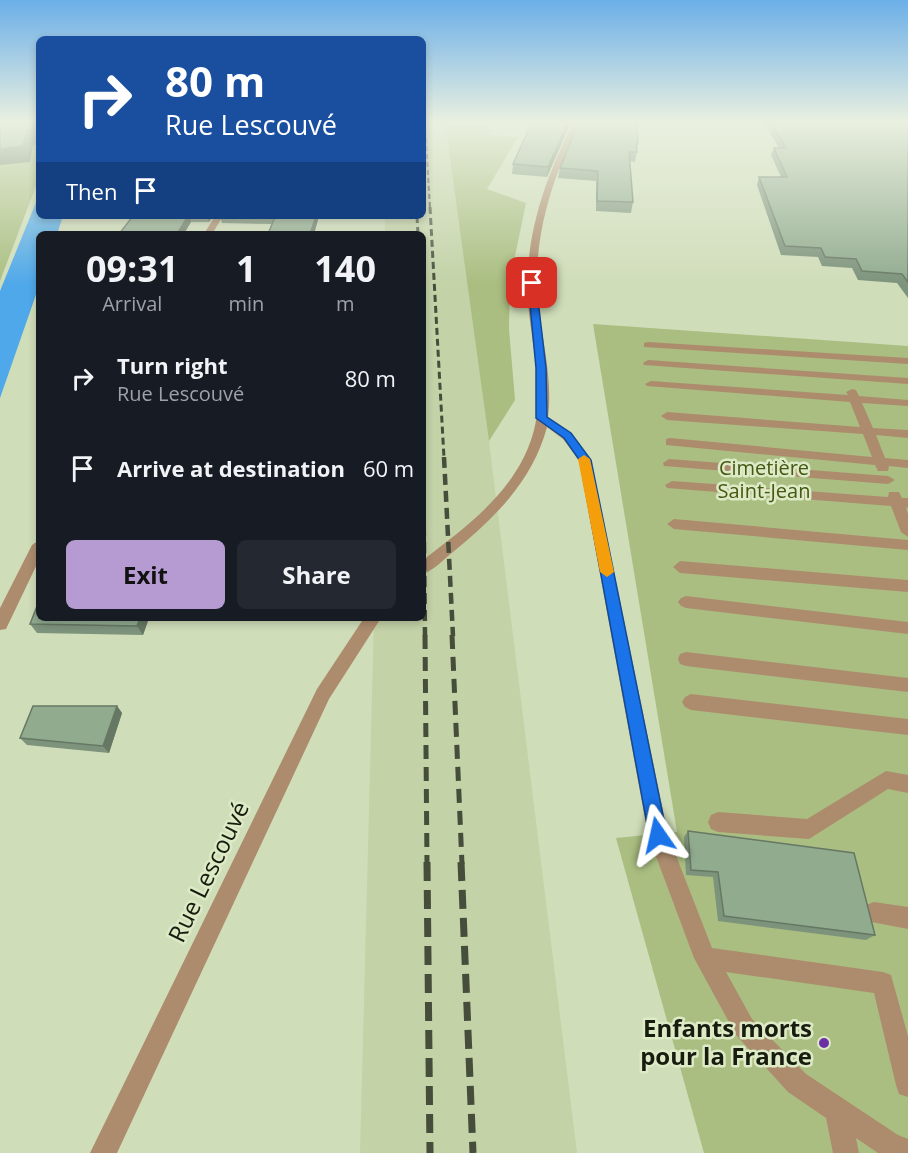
<!DOCTYPE html>
<meta charset="utf-8">
<style>
:root{--surface:#171b24;--page:#242831;--text:#f1f3f6;--muted:#9ea1a6;--accent:#b59bd2}
body{margin:0;font-family:"Open Sans",sans-serif;background:var(--page);color:var(--text);height:100vh;display:flex;flex-direction:column;font-size:22px;white-space:nowrap}
*{box-sizing:border-box;margin:0}
p{font-size:20px;color:var(--muted)}
.icon{flex:none;width:33px;height:33px;fill:none;stroke:currentColor;stroke-width:2;stroke-linecap:round;stroke-linejoin:round}
.map{position:relative;flex:1;overflow:hidden}
.panel{position:absolute;left:36px;top:231px;width:390px;height:390px;display:flex;flex-direction:column;background:var(--surface);border-radius:9px;box-shadow:0 3px 9px #0003}
.panel>*{flex:none}
.hud{position:absolute;left:36px;top:36px;width:390px;height:183px;border-radius:9px;box-shadow:0 3px 9px #0003;background:#1a4fa0;color:#fff;overflow:hidden}
.pin{position:absolute;display:grid;place-items:center;width:51px;height:51px;color:#fff;margin:-26px;border-radius:12px;box-shadow:0 3px 9px #0006}
.me{position:absolute;width:66px;margin:-33px;rotate:349deg;stroke-linejoin:round;filter:drop-shadow(0 0 4px #0008)}
.turn{display:flex;align-items:center;gap:21px;height:126px;padding:0 30px;font-size:27px}
.turn .icon{width:78px;height:78px;stroke-width:2.5}
.turn b{display:block;font-size:42px;line-height:51px}
.then{display:flex;align-items:center;height:57px;padding:0 30px;background:#0003;gap:12px;font-size:22px}
.eta{display:flex;justify-content:space-evenly;align-items:center;height:102px;text-align:center}
.eta b{font-size:36px;font-weight:700;line-height:42px}
.cta{display:flex;gap:12px;margin-top:auto;padding:12px 30px}
.cta a{flex:1;height:69px;border-radius:9px;background:var(--accent);color:#111;font-size:24px;font-weight:700;line-height:69px;text-align:center}
.cta a+a{background:var(--page);color:var(--text)}
ul{padding:0;list-style:none}
li{display:flex;align-items:center;gap:18px;height:90px;padding:0 30px}
li div{flex:1}
li b{display:block;font-size:22px}
li em{font-style:normal}
.map>svg:first-child{display:block}
.built{fill:#c3d2a7}
.green{fill:#aabe81}
.water{fill:#4fa8e9}
.lines{fill:none;stroke-linecap:round;stroke-linejoin:round}
.minor{fill:#ad8c6e;fill-rule:evenodd}
.rail-far4{stroke:#464d3a;stroke-width:2;stroke-dasharray:5 3;stroke-linecap:butt}
.rail-far3{stroke:#464d3a;stroke-width:3;stroke-dasharray:7 4;stroke-linecap:butt}
.rail-far2{stroke:#464d3a;stroke-width:4.5;stroke-dasharray:11 6;stroke-linecap:butt}
.rail-far1{stroke:#464d3a;stroke-width:5;stroke-dasharray:14 8;stroke-linecap:butt}
.rail{stroke:#464d3a;stroke-width:7;stroke-dasharray:19 9;stroke-linecap:butt}
.wall{fill:#7d937b}
.shaded-wall{fill:#667864}
.building{fill:#91ab8f;stroke:#667864;stroke-width:1.5}
.route{fill:#1a73e8;stroke:#114b97;stroke-width:1.5}
.slow{fill:#f59e0b}
.poi-dot{fill:#6c30a5;stroke:#ddeac6;stroke-width:2}
.labels{text-anchor:middle;stroke-width:5;stroke-linejoin:round;paint-order:stroke}
.park-label{font-size:20px;fill:#465813;stroke:#ddeac6}
.near-street-label{font-size:24px;fill:#181c0f;stroke:#ddeac6}
.near-poi-label{font-size:24px;font-weight:bold;fill:#181c0f;stroke:#ddeac6;text-anchor:end}
</style>
<div class="map">
<svg width="908" height="1153" viewBox="0 0 908 1153">
<rect width="100%" height="100%" fill="#d0ddb9"/>
<path class="built" d="M423,122h22l44,319 88,712h-217l14,-535h49v-384h-38v-18h38z"/>
<path class="green" d="M0,122h39v56l-39,103z
M445,122h40l5,13 28,2 -31,52 39,14 -16,77 -1,49 6,71 -26,41z
M593,324l315,22v807h-204l-88,-315 61,-6z"/>
<path class="water" d="M39,195v21h24l-6,18h-18v52l-39,112v-107z"/>
<g class="lines">
<path class="minor" d="M574,122h6c-28,55 -48,118 -42,181 4,38 15,76 10,114l23,16 20,27 77,375 44,113 171,24 8,3 17,61v61l-9,-3 -3,-9 -22,-92 -148,-21 26,47 54,55 92,61 10,4v14h-30l-22,-15 3,15h-26l-7,-35 -38,-26 -52,-57 -42,-77 -46,-123 -69,-375 -16,-21 -16,-12c-14,53 -52,91 -94,125 -9,7 -19,18 -30,22v-14c42,-32 90,-67 108,-120 16,-45 0,-93 -3,-139 -4,-63 17,-124 46,-179z
M215,216h8l-11,18h-8z
M648,342l260,16v6l-264,-17v-4z
M648,360l260,18v6l-264,-19 -1,-2z
M651,381l197,14 -2,-3 6,-3 4,1 3,6 49,4v6l-46,-3 11,25 35,2v8l-32,-3 9,23 23,2v8l-19,-2 -1,5h-10l-3,-6 -209,-20v-6l4,-1 202,19 -9,-23 -196,-14 -6,-4 6,-4 193,15 -10,-25 -203,-16 -2,-2z
M669,459l219,17 7,4 -7,4 -224,-18 -1,-3z
M672,481l216,16 1,-5h10l3,6h6v10l-2,-1 2,7v23l-7,-5 -10,-26 -224,-18 -2,-3z
M674,519l234,21v10l-234,-21 -7,-5z
M39,540v20l-33,69 -6,1v-22l32,-63z
M680,561l228,19v12l-228,-19 -7,-6z
M686,596l222,26v12l-222,-26 -5,-2 -3,-4 3,-4z
M364,618h17l-52,81 -212,454h-27l227,-464z
M686,652l222,26v14l-222,-26 -6,-2 -2,-5 2,-5z
M691,694l217,25v16l-217,-25 -6,-3 -3,-5 3,-5z
M886,771l22,4v18l-20,-4 -79,50 -91,-7 -7,-3 -3,-7 3,-7 7,-3 89,7z
M874,902l34,5v22l-42,-8 -3,-8 3,-8z"/>
<path class="rail-far4" d="M425,122l5,87"/>
<path class="rail-far3" d="M430,207l14,251
M417,216l1,18
M423,438v20"/>
<path class="rail-far2" d="M423,457l2,179
M444,457l9,179"/>
<path class="rail-far1" d="M425,635l2,229
M452,635l10,229"/>
<path class="rail" d="M427,862l3,291
M461,862l12,291"/>
</g>
<path class="wall" d="M571,122l-24,55 -35,-3 1,-10z
M579,122l59,22 -3,18 -5,-1 3,41 -2,11 -35,-2v-30l-38,-3 2,-10z
M764,122h144v176l-11,-15 -39,-3 -6,-12 -30,-2 -4,-9 -37,-2 -24,-70 2,-8h22l-10,-22 3,-7h5z
M133,216h80l-4,6h-18z
M220,216h99l-5,18h-46l4,-10 -50,-1z
M149,618l-6,17 -106,-2 -7,-9z
M117,706l5,7 -13,40 -82,-8 -7,-7z
M688,831l187,104 -9,5 -148,-19 -5,-44 -27,-2 -2,-38z"/>
<path class="shaded-wall" d="M35,122h4v22l-6,1 -3,17 -30,3v-16l27,-19z
M568,122h3l-24,55 1,-10z
M188,216h2l1,6 -7,12h-7z
M207,216h6l-4,6z
M316,216h3l-5,18h-4z
M140,618h9l-6,17 -6,-9z
M117,706l5,7 -13,40 -6,-7z"/>
<path class="building" d="M0,122h35l-2,7 -6,1 -4,16 -23,3z
M532,122h36l-20,45 -35,-3z
M579,122h58l1,22h-2l1,8h-8l4,50 -36,-1 1,-30 -38,-3z
M771,122h137v160l-6,-8 -40,-3 -6,-12 -31,-2 -4,-9 -36,-2 -26,-69h28l-13,-29h12z
M133,216h55l-11,18h-58z
M255,216h61l-6,18h-42l7,-17z
M39,601v17h101l-3,8 -107,-2z
M33,706h84l-14,40 -83,-8z
M688,831l166,22 21,82 -151,-19 -6,-44 -27,-2z"/>
<linearGradient id="sky" x2="0" y2="1"><stop stop-color="#6bafe8"/><stop offset="0.43" stop-color="#eaf0e0"/><stop offset="1" stop-color="#eaf0e0" stop-opacity="0"/></linearGradient>
<rect width="908" height="284" fill="url(#sky)"/>
<path class="route" d="M532,281l4,2 10,85 1,49 24,16 20,27 76,375 -2,6 -7,3 -6,-3 -3,-6 -69,-374 -16,-23 -28,-20v-50l-8,-85z"/>
<path class="slow" d="M584,455l6,4 24,113 -7,5 -7,-5 -22,-113z"/>
<circle class="poi-dot" cx="824" cy="1043" r="6"/>
<g class="labels">
<g class="park-label">
<text x="764" y="475">Cimetière<tspan x="764" dy="23">Saint-Jean</tspan></text>
</g>
<g class="near-street-label">
<text transform="translate(209 872) rotate(-64)" y="8">Rue Lescouvé</text>
</g>
<g class="near-poi-label">
<text x="812" y="1037">Enfants morts<tspan x="812" dy="28">pour la France</tspan></text>
</g>
</g>
</svg>
<div class="pin" style="left:532px;top:283px;background:#d93025"><svg class="icon" aria-label="arrive" viewBox="0 0 24 24"><path d="M6 21V4h12l-3 4 3 4H6"/></svg></div>
<svg class="me" style="left:658px;top:835px" viewBox="-20 -20 40 40"><path d="M0-17L14 15 0 8-14 15z" fill="#1a73e8" stroke="#fff" stroke-width="4"/></svg>
<div class="hud">
<div class="turn"><svg class="icon" aria-label="right" viewBox="0 0 24 24"><path d="M7 20v-9h11M14 6l5 5-5 5"/></svg><div><b>80 m</b>Rue Lescouvé</div></div>
<div class="then">Then<svg class="icon" aria-label="arrive" viewBox="0 0 24 24"><path d="M6 21V4h12l-3 4 3 4H6"/></svg></div>
</div>
<section class="panel">
<div class="eta">
<div><b>09:31</b><p>Arrival</p></div>
<div><b>1</b><p>min</p></div>
<div><b>140</b><p>m</p></div>
</div>
<ul>
<li><svg class="icon" aria-label="right" viewBox="0 0 24 24"><path d="M7 20v-9h11M14 6l5 5-5 5"/></svg><div><b>Turn right</b><p>Rue Lescouvé</p></div><em>80 m</em></li>
<li><svg class="icon" aria-label="arrive" viewBox="0 0 24 24"><path d="M6 21V4h12l-3 4 3 4H6"/></svg><div><b>Arrive at destination</b></div><em>60 m</em></li>
</ul>
<div class="cta"><a>Exit</a><a>Share</a></div>
</section>
</div>
